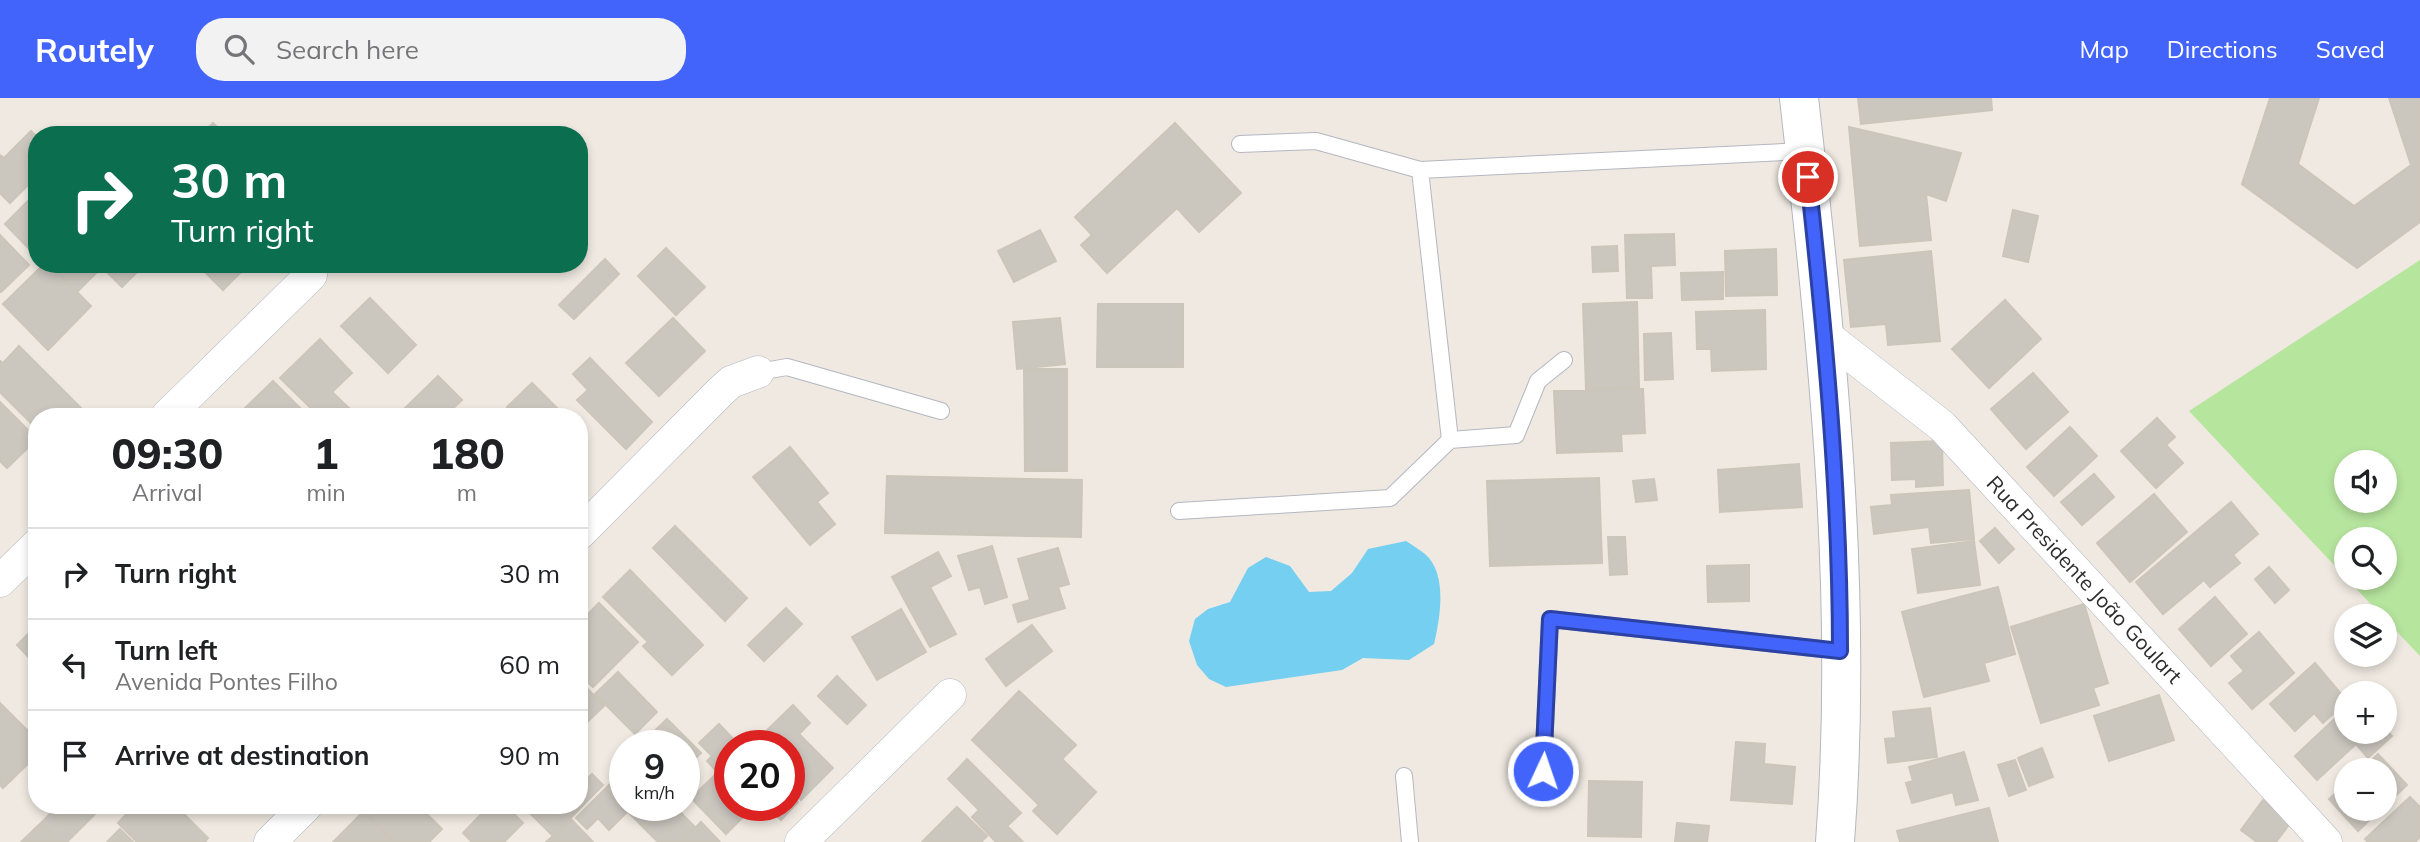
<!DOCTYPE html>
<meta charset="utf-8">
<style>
:root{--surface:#fff;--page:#f2f2f2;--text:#202124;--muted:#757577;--line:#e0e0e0;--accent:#4264fb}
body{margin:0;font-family:Mulish,sans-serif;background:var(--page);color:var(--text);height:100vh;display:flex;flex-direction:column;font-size:26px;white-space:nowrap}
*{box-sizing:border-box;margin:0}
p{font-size:23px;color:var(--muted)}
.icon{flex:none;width:38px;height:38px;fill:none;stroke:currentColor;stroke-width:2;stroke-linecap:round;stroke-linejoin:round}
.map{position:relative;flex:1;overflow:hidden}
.sheet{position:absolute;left:28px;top:310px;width:560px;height:406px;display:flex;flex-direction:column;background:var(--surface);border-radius:28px;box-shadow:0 4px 10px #0003}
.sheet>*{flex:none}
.guide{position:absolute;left:28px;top:28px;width:560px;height:147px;border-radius:28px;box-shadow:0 4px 10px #0003;background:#0b6e4f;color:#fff;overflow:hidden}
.tools{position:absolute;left:2334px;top:352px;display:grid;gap:14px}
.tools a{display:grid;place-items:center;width:63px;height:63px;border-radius:50%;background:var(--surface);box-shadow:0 4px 10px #0003;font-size:35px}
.speed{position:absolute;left:609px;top:632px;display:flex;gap:14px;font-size:35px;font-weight:700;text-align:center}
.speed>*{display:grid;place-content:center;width:91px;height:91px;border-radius:50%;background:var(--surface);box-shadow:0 4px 10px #0003;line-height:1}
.speed small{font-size:18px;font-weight:400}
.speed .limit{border:10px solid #d22;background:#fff;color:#111}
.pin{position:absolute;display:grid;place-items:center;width:60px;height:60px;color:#fff;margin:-30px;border:4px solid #fff;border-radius:50%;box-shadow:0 2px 7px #0007}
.me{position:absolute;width:77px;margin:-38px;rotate:3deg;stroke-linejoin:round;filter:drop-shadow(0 0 5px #0008)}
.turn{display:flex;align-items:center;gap:24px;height:147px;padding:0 28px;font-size:32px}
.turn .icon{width:91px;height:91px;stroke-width:2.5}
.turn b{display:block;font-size:49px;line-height:60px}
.eta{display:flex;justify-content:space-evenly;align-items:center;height:119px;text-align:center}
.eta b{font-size:42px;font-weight:800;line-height:49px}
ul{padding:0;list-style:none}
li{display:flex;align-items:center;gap:21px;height:91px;padding:0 28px;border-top:2px solid var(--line)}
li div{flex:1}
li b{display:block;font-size:26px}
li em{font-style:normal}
header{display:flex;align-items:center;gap:42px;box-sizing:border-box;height:98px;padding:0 35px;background:var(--accent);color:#fff}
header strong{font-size:33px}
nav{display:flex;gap:38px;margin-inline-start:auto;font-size:24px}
.search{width:490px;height:63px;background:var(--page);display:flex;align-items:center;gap:18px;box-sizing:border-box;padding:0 24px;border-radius:28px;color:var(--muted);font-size:26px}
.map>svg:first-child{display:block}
.green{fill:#b6e59e;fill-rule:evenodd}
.water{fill:#75cff0}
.building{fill:#cbc7bf;stroke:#cbc5ba;stroke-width:2}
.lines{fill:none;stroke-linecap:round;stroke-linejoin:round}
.lane-casing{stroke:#b4b7c1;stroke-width:18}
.street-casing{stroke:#b4b7c1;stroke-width:33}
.secondary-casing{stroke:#b4b7c1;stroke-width:40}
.lane{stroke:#fff;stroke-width:16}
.street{stroke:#fff;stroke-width:32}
.secondary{stroke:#fff;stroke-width:38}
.route-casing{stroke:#2b41a3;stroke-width:18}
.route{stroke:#4264fb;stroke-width:12}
.labels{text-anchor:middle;stroke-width:7;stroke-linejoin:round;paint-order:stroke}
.street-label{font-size:21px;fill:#2e2e2e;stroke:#fff}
</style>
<header>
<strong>Routely</strong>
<div class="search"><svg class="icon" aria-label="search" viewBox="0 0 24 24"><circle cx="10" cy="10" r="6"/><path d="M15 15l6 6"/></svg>Search here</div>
<nav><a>Map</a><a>Directions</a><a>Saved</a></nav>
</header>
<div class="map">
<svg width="2420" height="744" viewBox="0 0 2420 744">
<rect width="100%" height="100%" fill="#efe9e1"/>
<path class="green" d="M2420,162v396l-35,-37v-3h-3l-193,-205zM2347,364h38v38h-38zM2385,441v39h-38v-39z"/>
<path class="water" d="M1406,443c6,4 13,8 19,13 23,20 15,64 9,90l-25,16 -46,-2 -21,12 -116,17 -17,-8 -12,-14 -8,-24 6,-22 13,-10 22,-7 18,-34 18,-11 24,9 19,26 22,-1 21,-18 16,-24z"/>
<path class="building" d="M1858,0h133l1,12 -131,14z
M2270,0h49l-21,66 56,42 57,-41 -22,-67h31v124l-63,46 -115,-84z
M213,25l12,12h-24z
M1175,25l66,70 -42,39 -22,-24 -70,65 -26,-28 11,-10 -17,-18z
M1849,29l112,26 -15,48 -20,-7 5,46 -71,6z
M31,33l6,6v39l-27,27 -10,-10v-38l4,3z
M37,94v65l-32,-33z
M2013,112l25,6 -10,46 -25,-6z
M1040,132l16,31 -42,21 -16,-31z
M1674,136l1,31 -24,1 1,32h-25l-2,-63z
M0,137l29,30 -28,27 -1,-1z
M1617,148l1,25 -25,1 -1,-25z
M666,150l39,39 -29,28 -38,-39z
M1776,151l1,46 -51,1 -1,-45z
M1931,153l9,90 -52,4 -2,-21 -35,3 -7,-67z
M605,161l14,15 -45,45 -15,-14z
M50,166h91l2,2 -21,21 -20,-20 -25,25z
M197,166h48l2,2 -24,24z
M42,168l6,7 5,-5 38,38 -43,44 -45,-46z
M1723,174v27l-41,1 -1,-27z
M370,200l46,47 -28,28 -47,-47z
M2005,202l36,39 -52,49 -37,-39z
M1637,204l2,85 -53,2 -3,-85z
M1098,206h85v63h-86z
M1765,212l1,59 -54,2 -1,-22h-14l-1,-37z
M673,220l32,33 -46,45 -33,-33z
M1060,220l5,46 -48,5 -4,-47z
M1671,235l2,46 -28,1 -1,-46z
M320,241l32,34 -20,19 21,20 -5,4h-29l-39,-38z
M19,248l63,63 -8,7h-37v13l-37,-37v-31l3,2z
M590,260l62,64 -26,27 -49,-49 11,-10 -15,-16z
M1024,271h43v102h-42z
M2033,275l35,39 -42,37 -35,-40z
M438,278l24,24 -17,16h-40l-4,-4z
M273,283l35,35 -70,-1z
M532,285l33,33h-54l2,-2 -6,-7z
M1643,291l2,44 -24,1 1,17 -65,2 -3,-62z
M0,304l37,37 -30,29 -7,-7z
M2157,320l18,19 -9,8 17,18 -27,25 -35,-37z
M2070,329l27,29 -43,40 -27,-29z
M1942,343l1,44 -27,2v-8l-24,1 -1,-37z
M790,349l38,46 -11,9 18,22 -25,21 -57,-68z
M1799,366l3,43 -82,5 -2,-42z
M2094,376l20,23 -32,28 -21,-23z
M887,378l195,4 -1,57 -196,-4z
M1599,380l3,85 -112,3 -3,-85z
M1654,381l3,21 -21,2 -3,-21z
M1969,392l5,49 -43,4 -2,-16 -55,7 -3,-27 21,-2 -1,-10z
M2154,396l33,38 -57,50 -33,-39z
M2231,404l27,32 -25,21 7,8 -30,24 -6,-7 -41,34 -27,-32z
M675,428l72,72 -22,23 -72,-73z
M1995,430l19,21 -15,14 -19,-22z
M1608,439h17l2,37 -17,1z
M1974,443l6,44 -62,8 -6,-44z
M992,448l15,51 -22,7 -5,-17 -11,3 -11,-34z
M1058,450l11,36 -11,3 7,21 -47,14 -5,-17 17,-5 -12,-41z
M938,454l13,24 -21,11 26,47 -26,13 -38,-70z
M1749,467v36l-41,1 -1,-36z
M2269,469l20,23 -14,13 -20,-24z
M630,472l73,75 -31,30 -29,-29 5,-4 -45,-45z
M1998,489l17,67 -31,9 5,18 -65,16 -22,-85z
M2215,499l32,37 -36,32 -32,-37z
M599,505l39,39 -45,45 -14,-13v-51z
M2084,506l24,79 -15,5 6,17 -58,18 -30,-96z
M786,510l16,16 -38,37 -16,-16z
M901,511l25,43 -49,28 -25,-43z
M37,527v41l-20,-21z
M1032,527l20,26 -46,35 -20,-27z
M2259,534l35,41 -42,36 -23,-26 15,-12 -13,-15z
M2315,565l32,38 -24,22 -9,-10 -19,18 -25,-27z
M618,574l39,40 -22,22 -40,-40z
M837,578l29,29 -19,19 -29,-28z
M579,582l25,26 -25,24z
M1019,593l57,54 -14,14 34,33 -39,42 -24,-23 6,-6 -67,-65z
M2159,597l15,45 -65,21 -15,-45z
M0,605l37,37v15l-34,33 -3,-3z
M793,607l17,18 -11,11 34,34 -32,32 -12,-11v-43h-38z
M2347,609v25h38v-3l7,7 -24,22 -12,-14 -39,36 -22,-24z
M1930,610l7,49 -49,6 -3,-24 11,-1 -3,-26z
M667,621l34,34 -17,16v-23h-45z
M719,626l21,22h-10v39l-23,-24 5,-5 -13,-13z
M1736,644l29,2 -1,20 31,3 -3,37 -61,-4z
M2042,650l11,29 -24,9 -11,-28z
M1964,654l14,48 -22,5 -3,-13 -41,11 -6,-20 7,-2 -4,-14z
M2378,656l29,31 -22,21v-36h-24z
M967,661l54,54 -14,13 16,16h-27l-24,-25 7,-7 -31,-31z
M2015,662l11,30 -17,6 -11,-31z
M625,671v36h48l22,22 -14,15h-23l-53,-53z
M592,676l11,11 -50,51 -31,-31h57v-18z
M716,676l14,14v17h17l4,4 -25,25 -35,-36z
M1589,683l53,1 -1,55 -53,-1z
M2347,685v25h35l-24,23 -29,-32z
M605,691l23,22 -19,19 -11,-12 -11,11 -11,-11z
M789,696l9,8 -17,18 -14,-14 22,-1z
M2410,699l10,10v30l-5,5h-47l-3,-3z
M2263,702l28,22 -15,20h-19l-16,-12z
M59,707h27l9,9 -28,28h-7l-19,-19z
M135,707h40l33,33 -3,4h-68l-19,-19z
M372,707h46l24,24 -13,13h-34l-30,-31z
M490,707h15l18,18 -19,19h-32l-9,-9z
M957,709l30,29 -6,6h-59z
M1989,710l9,34h-98l-3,-11z
M363,714l30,30 -59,-1z
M570,720l23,24h-47l7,-6z
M701,724l19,20h-39z
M41,725l19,19h-39z
M1677,725l32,3 -2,16h-32z
M120,731l13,13h-26z"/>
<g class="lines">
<g class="lane-casing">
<path id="lane" d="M1240,46l76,-3 104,29 385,-19
M1420,72l30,270 66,-5 22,-54 26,-21
M758,274l29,-5 154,44
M1179,413l211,-13 60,-58
M1543,673l7,-152 290,32
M1404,678l6,66"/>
</g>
<g class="street-casing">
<path id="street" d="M1825,237l117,91 384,416
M167,318l144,-141
M579,436l141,-142 11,-10 27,-10
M0,483l37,-36
M270,744l37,-37
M801,744l149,-147"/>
</g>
<g class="secondary-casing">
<path id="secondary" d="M1799,0c28,247 55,495 36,744"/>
</g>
<use href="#lane" class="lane"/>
<use href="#street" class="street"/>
<use href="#secondary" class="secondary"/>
</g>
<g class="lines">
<g class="route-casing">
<path id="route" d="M1543,673l7,-152 290,32c0,-159 -15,-316 -32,-474"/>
</g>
<use href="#route" class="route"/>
</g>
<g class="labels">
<g class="street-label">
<text transform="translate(2084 482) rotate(47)" y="7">Rua Presidente João Goulart</text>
</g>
</g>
</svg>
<div class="tools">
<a><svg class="icon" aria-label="sound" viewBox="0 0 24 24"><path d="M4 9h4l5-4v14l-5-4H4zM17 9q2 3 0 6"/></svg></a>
<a><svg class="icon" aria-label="search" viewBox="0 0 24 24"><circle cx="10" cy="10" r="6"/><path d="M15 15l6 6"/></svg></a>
<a><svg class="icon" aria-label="layers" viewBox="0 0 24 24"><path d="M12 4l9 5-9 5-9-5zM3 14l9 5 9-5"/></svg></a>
<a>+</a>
<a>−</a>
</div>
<div class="speed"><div>9<small>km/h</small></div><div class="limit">20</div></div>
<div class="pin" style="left:1808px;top:79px;background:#d93025"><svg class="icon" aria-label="arrive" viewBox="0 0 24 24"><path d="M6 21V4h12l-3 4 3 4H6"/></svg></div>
<svg class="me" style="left:1543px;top:673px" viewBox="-20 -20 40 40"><circle r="17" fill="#4264fb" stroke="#fff" stroke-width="3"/><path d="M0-11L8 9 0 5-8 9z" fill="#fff"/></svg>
<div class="guide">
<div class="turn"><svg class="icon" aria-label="right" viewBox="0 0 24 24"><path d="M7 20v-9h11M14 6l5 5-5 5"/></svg><div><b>30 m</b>Turn right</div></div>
</div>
<section class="sheet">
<div class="eta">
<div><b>09:30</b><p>Arrival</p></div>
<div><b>1</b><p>min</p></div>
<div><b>180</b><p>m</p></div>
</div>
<ul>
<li><svg class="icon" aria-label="right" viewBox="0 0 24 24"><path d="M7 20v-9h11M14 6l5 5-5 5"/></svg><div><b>Turn right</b></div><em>30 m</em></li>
<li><svg class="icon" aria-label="left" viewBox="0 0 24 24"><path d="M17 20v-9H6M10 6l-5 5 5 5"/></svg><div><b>Turn left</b><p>Avenida Pontes Filho</p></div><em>60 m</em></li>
<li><svg class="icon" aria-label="arrive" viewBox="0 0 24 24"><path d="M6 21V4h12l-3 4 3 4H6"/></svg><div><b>Arrive at destination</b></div><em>90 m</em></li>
</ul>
</section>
</div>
